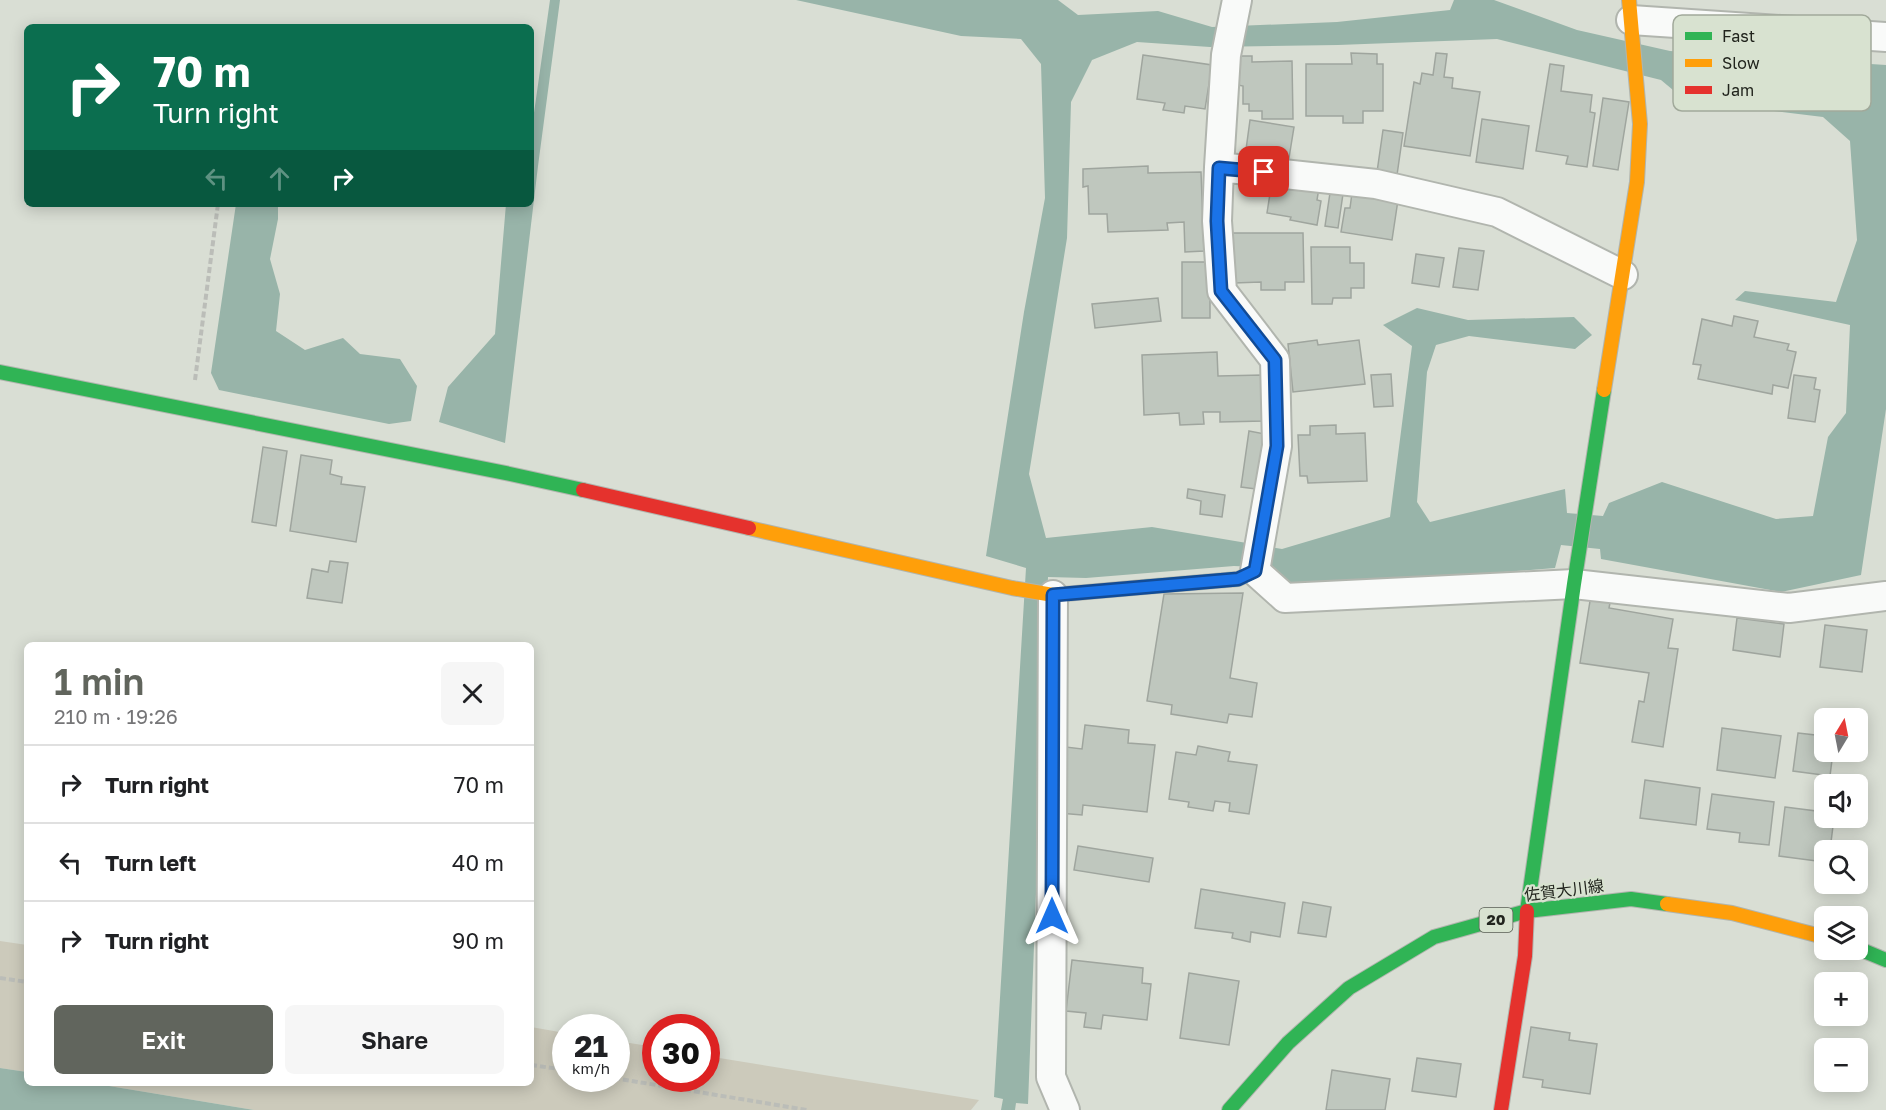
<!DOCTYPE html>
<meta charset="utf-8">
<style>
:root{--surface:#fff;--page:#f6f6f6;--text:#202124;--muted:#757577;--line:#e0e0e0;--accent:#61655d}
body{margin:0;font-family:"Golos Text","Noto Sans JP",sans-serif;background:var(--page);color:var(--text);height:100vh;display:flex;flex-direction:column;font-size:22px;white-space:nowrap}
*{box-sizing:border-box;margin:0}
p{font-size:20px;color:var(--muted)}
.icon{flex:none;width:33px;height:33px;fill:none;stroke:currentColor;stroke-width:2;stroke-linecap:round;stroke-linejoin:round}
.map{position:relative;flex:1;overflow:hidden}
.side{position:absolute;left:24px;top:642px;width:510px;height:444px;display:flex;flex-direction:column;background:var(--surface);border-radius:9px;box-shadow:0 3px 15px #0003}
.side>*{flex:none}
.top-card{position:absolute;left:24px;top:24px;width:510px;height:183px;border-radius:9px;box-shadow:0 3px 15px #0003;background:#0b6e4f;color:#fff;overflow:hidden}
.needle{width:39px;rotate:10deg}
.fabs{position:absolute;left:1814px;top:708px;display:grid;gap:12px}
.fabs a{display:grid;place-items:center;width:54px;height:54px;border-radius:9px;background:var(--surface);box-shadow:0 3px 15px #0003;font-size:30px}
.speed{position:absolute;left:552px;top:1014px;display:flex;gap:12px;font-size:30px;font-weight:700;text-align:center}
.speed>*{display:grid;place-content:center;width:78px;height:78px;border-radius:50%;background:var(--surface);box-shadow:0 3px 15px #0003;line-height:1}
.speed small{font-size:15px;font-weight:400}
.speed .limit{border:9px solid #d22;background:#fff;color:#111}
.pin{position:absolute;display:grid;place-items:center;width:51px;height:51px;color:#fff;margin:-26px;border-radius:12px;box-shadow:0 3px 9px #0006}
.me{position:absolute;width:66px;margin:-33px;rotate:0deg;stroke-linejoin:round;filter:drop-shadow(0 0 4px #0008)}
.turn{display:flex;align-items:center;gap:21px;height:126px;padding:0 30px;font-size:27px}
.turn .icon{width:78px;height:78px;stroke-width:2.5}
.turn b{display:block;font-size:42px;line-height:51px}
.lanes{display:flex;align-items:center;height:57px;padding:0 30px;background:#0003;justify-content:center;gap:30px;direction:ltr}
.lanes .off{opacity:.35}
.round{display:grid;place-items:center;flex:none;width:63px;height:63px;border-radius:9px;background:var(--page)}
.headline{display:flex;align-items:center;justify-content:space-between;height:102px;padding:0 30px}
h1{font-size:36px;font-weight:600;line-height:45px;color:var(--accent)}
.button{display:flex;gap:12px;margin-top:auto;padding:12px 30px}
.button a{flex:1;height:69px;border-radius:9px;background:var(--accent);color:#fff;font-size:24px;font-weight:600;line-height:69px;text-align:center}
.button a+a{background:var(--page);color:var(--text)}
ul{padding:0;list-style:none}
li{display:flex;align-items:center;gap:18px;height:78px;padding:0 30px;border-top:2px solid var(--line)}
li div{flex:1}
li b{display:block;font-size:22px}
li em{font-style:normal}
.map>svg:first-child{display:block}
.green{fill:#cccabb}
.water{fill:#98b4a9;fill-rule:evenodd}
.building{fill:#bfc7be;stroke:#9fa59e;stroke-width:1.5}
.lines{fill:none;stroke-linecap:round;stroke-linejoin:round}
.street-casing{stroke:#b1b5ae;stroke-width:32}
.fast-casing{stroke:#b1b5ae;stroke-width:16}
.slow-casing{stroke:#b1b5ae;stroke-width:16}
.jam-casing{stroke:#b1b5ae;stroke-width:16}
.path{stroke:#bbbdb8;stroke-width:4;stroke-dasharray:6 3;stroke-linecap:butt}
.street{stroke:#f9faf9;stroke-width:28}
.fast{stroke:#30b455;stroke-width:14}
.slow{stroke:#ff9f0a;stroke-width:14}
.jam{stroke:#e5322d;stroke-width:14}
.route-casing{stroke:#114b97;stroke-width:15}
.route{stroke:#1a73e8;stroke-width:10}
.labels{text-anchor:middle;stroke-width:4.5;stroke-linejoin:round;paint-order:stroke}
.shield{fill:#d8e2d0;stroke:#585d53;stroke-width:1.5}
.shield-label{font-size:15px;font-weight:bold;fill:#21241d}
.street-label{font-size:16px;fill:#21241d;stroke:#d8e2d0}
.key{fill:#d8e2d0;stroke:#a1a99a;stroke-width:1.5}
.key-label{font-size:16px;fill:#21241d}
</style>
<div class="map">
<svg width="1886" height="1110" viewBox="0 0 1886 1110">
<rect width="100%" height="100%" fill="#d9ded4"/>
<path class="green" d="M0,941l27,4v127l-27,-4z
M531,1027l34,6 1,45h50l1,-37 38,6 1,31h50l1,-22 272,44 -8,10h-717l-163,-27h440z"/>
<path class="water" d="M550,0h10l-22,166 -33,277 -66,-21 9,-35 47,-53 11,-130h25v-70z
M796,0h262l20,15 80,-4 54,16 125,-5 113,-12 4,-10h40l83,30 93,21 216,14v344l-25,166 -80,17 -180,-33 -1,-10 -39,-4 -6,23 -116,9 -154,6 -10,-15 -41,-2 -148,12 -38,-1 -20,527 -12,-1 -1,7h-14l2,-11 -9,-2 32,-529 -40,-12 38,-244 21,-114 -4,-134 -20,-25 -60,-3zM1497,39l164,41 24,20 138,17 27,24 7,99 -21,62 -91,-11 -10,9 115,25 -4,88 -18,24 -15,79 -37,3 -114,-37 -53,21 -6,13 -36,-3 -2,-24 -135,33 -13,-20 10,-130 9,-27 33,-9 106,13 17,-14 -18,-18 -106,3 -51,-12 -34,17 29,21 -22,171 -108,32 -130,-22 -106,11 -17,-64 38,-236 4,-136 21,-42 45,-18 73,5 128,-2z
M236,204h42v15l-8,40 10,35 -4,37 29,19 38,-12 17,16 40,5 17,27 -6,35 -22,3 -170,-34 -8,-17z
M0,1068l27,4v11h64l163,27h-254z"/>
<path class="building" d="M1351,53l26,1v10h6v47h-20v12h-20v-7h-37v-52h46z
M1436,53l11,1 -3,23 9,1 -1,10 28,4 -10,64 -66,-10 10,-64 6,2 2,-11 11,2z
M1143,55l69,10 -7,44 -20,-3 -1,7 -21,-3 2,-7 -28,-4z
M1238,56h14v6l40,-1 1,58h-31v-8h-13v-7h-6v-18l-5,-1z
M1550,64l14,2 -3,25 31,4 -2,17 5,1 -8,54 -21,-3 2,-8 -32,-5z
M1603,98l26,4 -11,68 -25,-4z
M1482,119l47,7 -6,43 -47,-7z
M1250,120l44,7 -6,37 -43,-7z
M1383,130l20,3 -6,42 -20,-3z
M1148,166v7l53,-1 3,79 -19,1 -1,-30 -17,1 1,7 -60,2 -1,-18h-18l-1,-28 -5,1v-18z
M1272,181l47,7 -2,12 4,1 -4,24 -27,-5 1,-3 -24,-4z
M1330,193l13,1 -5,34 -13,-2z
M1352,193l46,7 -6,40 -51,-8 4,-24h5z
M1233,233h70l1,49h-19v8h-24v-8l-27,1z
M1311,247h39v16h14v25h-13v10h-18l-1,6h-20z
M1459,248l25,3 -6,39 -25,-3z
M1416,254l28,4 -5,29 -27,-4z
M1182,262h28v56h-28z
M1158,298l3,23 -66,7 -3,-24z
M1734,316l24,5 -4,16 35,7 -2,6 9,2 -8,36 -15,-3 -1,9 -74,-15 3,-14 -8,-1 9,-45 30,7z
M1317,340l1,5 41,-5 6,44 -72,8 -5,-48z
M1217,352l1,24 44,-1 2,46 -44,1v-10h-17l1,12 -24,1 -1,-12 -35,2 -2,-60z
M1391,374l2,32 -19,1 -3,-32z
M1794,375l22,3 -2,11 6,1 -5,32 -27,-4z
M1336,425v9l29,-1 2,48 -59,2 -1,-7h-7l-2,-41h12v-9z
M1249,431l16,3 -9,55 -15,-2z
M263,447l24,4 -11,75 -24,-4z
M301,455l31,5 -2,14 12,3 -1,7 24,3 -9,55 -66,-11z
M1188,489l37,6 -3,22 -22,-3 1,-13 -14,-3z
M330,561l18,2 -6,40 -35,-5 5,-29 16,3z
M1243,593l-13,85 27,5 -5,34 -23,-3 -2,9 -56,-9 1,-9 -25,-4 17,-107z
M1591,595l20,3 -2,10 64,11 -5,29 10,1 -15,98 -31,-5 7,-41 5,1 5,-29 -69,-10z
M1737,618l47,6 -4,33 -47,-7z
M1825,625l42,5 -5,42 -42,-5z
M1085,725l44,5 -1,13 27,2 -8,67 -64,-7 -1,10 -23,-2 7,-66 16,2z
M1722,728l59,8 -6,42 -58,-8z
M1798,733l26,3v16h9l-3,24 -37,-5z
M1198,746l32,6 -2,9 29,4 -8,49 -20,-3 1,-8 -15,-2 -2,10 -25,-4 1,-5 -20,-3 7,-47 20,3z
M1645,780l55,8 -4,37 -56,-7z
M1712,794l62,8 -5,43 -30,-3 1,-9 -33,-4z
M1785,807l39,5v6h10l-4,32h-6v12l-45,-6z
M1078,846l75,12 -4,24 -75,-12z
M1201,889l84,14 -5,34 -29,-5 -1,10 -18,-4 1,-5 -38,-5z
M1303,902l28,5 -5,30 -28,-4z
M1072,960l71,8 -1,15 9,1 -4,36 -44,-5 -2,14 -17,-2 2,-14 -20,-2z
M1189,973l50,8 -10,64 -49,-7z
M1531,1027l39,6 -1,7 28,4 -7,50 -48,-7 1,-7 -20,-3z
M1417,1058l44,6 -5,33 -44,-6z
M1332,1070l58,9 -5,31h-59z"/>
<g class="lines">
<g class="street-casing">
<path id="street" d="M1237,0l-11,55 -7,112 -2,54 5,70 53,69 2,86 -22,125 30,27 289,-14 215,24 97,-12
M1631,20l255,17
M1219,167l157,17 121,28 126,63
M1053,595l-2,482 14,33"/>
</g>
<g class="fast-casing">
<path id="fast" d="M0,372l510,102 73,16
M1144,587l94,-8 17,-8
M1527,911l47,-327 30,-194
M1857,948l29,12
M1229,1110l59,-67 61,-55 85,-51 93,-26 104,-12 36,5"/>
</g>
<g class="slow-casing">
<path id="slow" d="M1604,390l33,-208 3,-58 -11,-124
M749,528l263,60 41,7 91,-8
M1667,904l65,9 92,24"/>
</g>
<g class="jam-casing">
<path id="jam" d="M583,490l166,38
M1501,1110l24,-154 2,-45"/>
</g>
<path class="path" d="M195,380l23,-176
M0,978l27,4
M531,1065l35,5
M614,1078l193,32"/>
<use href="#street" class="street"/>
<use href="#fast" class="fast"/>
<use href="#slow" class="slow"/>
<use href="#jam" class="jam"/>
</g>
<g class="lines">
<g class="route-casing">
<path id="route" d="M1052,916l1,-321 185,-16 17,-8 22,-125 -2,-86 -54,-69 -4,-70 2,-53 45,4"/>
</g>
<use href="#route" class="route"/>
</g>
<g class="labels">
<rect class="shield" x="1479.5" y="908" width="33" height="24" rx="4.5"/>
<g class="shield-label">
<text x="1496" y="925">20</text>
</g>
<g class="street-label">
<text transform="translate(1564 890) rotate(-7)" y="6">佐賀大川線</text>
</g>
</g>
<rect x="1673" y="15" width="198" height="96" rx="9" class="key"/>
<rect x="1685" y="32" width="27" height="8" fill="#30b455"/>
<rect x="1685" y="59" width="27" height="8" fill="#ff9f0a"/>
<rect x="1685" y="86" width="27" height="8" fill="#e5322d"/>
<g class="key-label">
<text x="1722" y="42">Fast</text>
<text x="1722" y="69">Slow</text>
<text x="1722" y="96">Jam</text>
</g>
</svg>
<div class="fabs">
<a><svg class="needle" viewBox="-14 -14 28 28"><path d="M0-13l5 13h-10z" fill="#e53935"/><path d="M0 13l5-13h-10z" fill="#757577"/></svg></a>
<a><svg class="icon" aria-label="sound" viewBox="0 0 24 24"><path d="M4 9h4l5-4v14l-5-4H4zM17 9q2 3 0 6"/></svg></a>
<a><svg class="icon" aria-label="search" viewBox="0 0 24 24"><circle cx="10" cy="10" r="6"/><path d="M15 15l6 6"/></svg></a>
<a><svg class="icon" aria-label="layers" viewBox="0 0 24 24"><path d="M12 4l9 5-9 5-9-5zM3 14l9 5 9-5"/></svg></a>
<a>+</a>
<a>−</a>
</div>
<div class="speed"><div>21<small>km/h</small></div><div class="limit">30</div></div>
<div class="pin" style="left:1264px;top:172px;background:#d93025"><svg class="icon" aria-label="arrive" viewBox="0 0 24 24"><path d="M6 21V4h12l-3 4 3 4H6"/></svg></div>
<svg class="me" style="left:1052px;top:916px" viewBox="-20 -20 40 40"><path d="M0-17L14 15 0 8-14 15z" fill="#1a73e8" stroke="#fff" stroke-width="4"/></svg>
<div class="top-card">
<div class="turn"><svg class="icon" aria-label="right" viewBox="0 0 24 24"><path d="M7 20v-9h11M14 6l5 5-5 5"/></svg><div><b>70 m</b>Turn right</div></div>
<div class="lanes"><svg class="icon off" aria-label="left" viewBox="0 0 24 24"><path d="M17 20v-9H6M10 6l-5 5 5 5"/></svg><svg class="icon off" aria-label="ahead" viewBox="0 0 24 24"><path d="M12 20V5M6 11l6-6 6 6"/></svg><svg class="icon" aria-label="right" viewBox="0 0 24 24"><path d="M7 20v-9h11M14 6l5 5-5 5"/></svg></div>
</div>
<section class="side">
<div class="headline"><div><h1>1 min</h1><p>210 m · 19:26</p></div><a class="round"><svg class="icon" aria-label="close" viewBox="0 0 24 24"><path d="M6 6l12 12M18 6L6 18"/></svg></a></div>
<ul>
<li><svg class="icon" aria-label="right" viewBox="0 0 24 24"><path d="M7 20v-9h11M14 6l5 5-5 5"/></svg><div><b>Turn right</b></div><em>70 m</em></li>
<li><svg class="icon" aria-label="left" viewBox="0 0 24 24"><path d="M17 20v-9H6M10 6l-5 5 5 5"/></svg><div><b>Turn left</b></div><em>40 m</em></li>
<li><svg class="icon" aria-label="right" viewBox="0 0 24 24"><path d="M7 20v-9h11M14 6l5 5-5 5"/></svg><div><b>Turn right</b></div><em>90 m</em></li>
</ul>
<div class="button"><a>Exit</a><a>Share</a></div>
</section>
</div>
